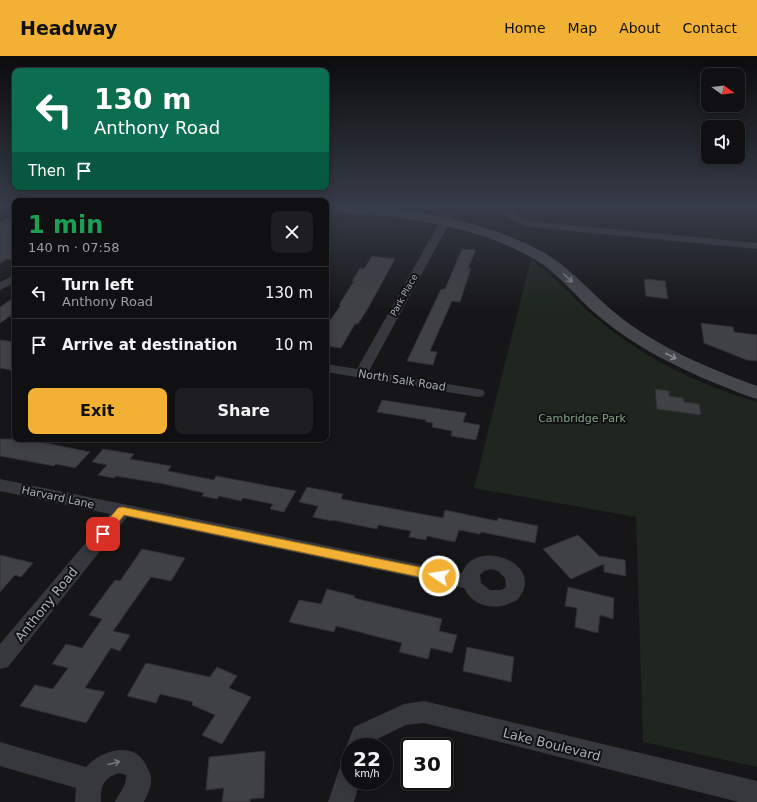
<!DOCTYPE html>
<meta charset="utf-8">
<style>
:root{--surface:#101012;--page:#1e1e20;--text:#f1f3f6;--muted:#9c9d9f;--line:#303032;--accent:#f2b134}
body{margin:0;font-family:"DejaVu Sans",sans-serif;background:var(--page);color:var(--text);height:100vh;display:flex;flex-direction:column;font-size:15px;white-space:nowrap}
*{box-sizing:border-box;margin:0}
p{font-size:13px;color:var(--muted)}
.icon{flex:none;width:22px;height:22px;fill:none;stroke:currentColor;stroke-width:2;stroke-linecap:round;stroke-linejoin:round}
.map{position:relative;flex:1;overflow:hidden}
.sheet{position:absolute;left:12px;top:142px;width:317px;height:244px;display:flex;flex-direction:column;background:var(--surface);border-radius:8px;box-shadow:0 2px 10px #0003,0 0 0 1px var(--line)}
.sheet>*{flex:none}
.top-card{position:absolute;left:12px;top:12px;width:317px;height:122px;border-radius:8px;box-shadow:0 2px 10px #0003,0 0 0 1px var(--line);background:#0b6e4f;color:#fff;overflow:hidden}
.needle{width:26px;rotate:105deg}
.buttons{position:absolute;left:701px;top:12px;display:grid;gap:8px}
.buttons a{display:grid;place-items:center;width:44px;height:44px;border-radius:8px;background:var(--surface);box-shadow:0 2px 10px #0003,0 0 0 1px var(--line);font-size:20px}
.speed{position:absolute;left:341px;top:682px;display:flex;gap:8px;font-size:20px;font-weight:700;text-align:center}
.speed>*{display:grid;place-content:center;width:52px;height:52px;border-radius:50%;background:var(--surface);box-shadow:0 2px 10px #0003,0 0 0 1px var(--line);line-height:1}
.speed small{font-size:10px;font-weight:400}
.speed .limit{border:2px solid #111;border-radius:6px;background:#fff;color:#111}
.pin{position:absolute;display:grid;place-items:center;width:34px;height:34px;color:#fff;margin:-17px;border-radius:8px;box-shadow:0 2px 6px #0006}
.me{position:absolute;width:44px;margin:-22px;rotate:282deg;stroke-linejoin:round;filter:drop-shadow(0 0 3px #0008)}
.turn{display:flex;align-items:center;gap:14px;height:84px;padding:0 16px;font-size:18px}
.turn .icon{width:52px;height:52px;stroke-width:2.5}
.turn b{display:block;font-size:28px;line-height:34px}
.then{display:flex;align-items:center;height:38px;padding:0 16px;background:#0003;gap:8px;font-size:15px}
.round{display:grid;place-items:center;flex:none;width:42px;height:42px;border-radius:8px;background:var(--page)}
.headline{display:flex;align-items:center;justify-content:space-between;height:68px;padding:0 16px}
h1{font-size:24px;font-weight:800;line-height:30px;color:#1e9e55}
.action{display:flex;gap:8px;margin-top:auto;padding:8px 16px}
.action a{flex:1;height:46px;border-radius:8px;background:var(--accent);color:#111;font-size:16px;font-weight:800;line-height:46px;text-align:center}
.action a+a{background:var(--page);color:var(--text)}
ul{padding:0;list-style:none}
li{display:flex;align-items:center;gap:12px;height:52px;padding:0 16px;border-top:1px solid var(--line)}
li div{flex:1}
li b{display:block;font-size:15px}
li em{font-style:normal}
header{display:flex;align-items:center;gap:24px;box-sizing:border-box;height:56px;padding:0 20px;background:var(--accent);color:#111}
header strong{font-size:19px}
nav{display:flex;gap:22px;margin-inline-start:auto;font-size:14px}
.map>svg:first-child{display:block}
.green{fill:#1e261f}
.building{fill:#404145;stroke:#303034}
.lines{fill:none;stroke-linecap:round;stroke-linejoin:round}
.street{fill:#37383d;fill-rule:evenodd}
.secondary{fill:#45474d;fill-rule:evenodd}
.oneway{stroke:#858993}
.oneway2{stroke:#757881}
.route{fill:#f2b134;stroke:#9d7322}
.labels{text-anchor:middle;stroke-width:4;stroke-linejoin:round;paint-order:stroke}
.far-street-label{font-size:9px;fill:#a8adb8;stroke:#111113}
.street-label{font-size:11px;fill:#a8adb8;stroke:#111113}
.park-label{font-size:11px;fill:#7fa381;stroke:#111113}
.near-street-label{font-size:13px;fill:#a8adb8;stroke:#111113}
</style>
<header>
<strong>Headway</strong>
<nav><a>Home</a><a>Map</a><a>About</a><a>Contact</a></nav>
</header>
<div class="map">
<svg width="757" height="746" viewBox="0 0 757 746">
<rect width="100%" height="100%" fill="#161618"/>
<path class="green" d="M531,203c24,18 43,40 65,59 44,38 105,68 161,84v365l-114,-25 -7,-225 -162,-29z"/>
<path class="building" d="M6,163l9,1v40l-8,-1 -7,4v-40z
M462,193l14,1 -8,18h3l-11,34 -8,-1 -22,50 7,1 -4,13 -26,-4 34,-72h4z
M372,200l23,3 -28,51 -9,14h-3l-14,24 -15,-2v-20l15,-21h-2l15,-24h-2l8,-13 4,1z
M644,223l21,2 3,18 -22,-3z
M15,241v16l-15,10v-16z
M701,267l32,4 1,5 23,3v26l-10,-1 -43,-17z
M0,284l15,2v29l-15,-3z
M655,333l14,2v5l14,2 1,4 15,2 2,11 -44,-6z
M382,344l84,13 -3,9 17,3 -4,15 -25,-4 1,-5 -20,-4 1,-4 -7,-1v-2l-49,-8z
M0,383h26l64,13 -15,16 -19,-4 -2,2 -54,-10z
M103,393l31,5 -4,5 41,7 -3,5 46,9 2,-4 80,15 -12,21 -14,-3 3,-5 -30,-6 -2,3 -22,-5 -2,3 -15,-3 2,-3 -40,-9 -48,-8 -2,2 -16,-3 9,-10 -15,-3z
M307,431l36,7 -2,5 102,19 2,-8 52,11 1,-3 40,8 -3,17 -54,-11 -1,2 -21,-4 -4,12 -28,-6 -1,4 -17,-3 2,-6 -33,-6 -1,4 -45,-9v1l-19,-4 5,-11 -19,-4z
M578,479l21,21 26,4 1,16 -22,-4v-8l-33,15 -28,-30z
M142,493l43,9 -14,23 -20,-4 -38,54 17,4 -10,16 -9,-3 -26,40 20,4 -19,31 -66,-17 15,-21 18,4 15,-21 -16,-4 14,-20 16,4 20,-29 -13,-4 26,-35 5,1z
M0,499l33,8 -12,14 -6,-2 -15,17z
M568,531l46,11 -1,21 -13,-4 -2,18 -23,-6 2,-19 -12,-2z
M327,533l28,7 -1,2 88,21 -3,12 18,4 -5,18 -21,-5 -3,11 -29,-7 3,-9 -66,-17 -2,6 -45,-10 10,-22 22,4z
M467,591l47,10 -3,25 -48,-11z
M146,607l64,14 7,-10 20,9 -8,12 22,9 -29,47 -20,-9 13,-20 -23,-10 1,-3 -33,-8 -4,9 -29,-7z
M265,695l-1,47 -14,1v3h-28l2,-14 -18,2 3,-33z"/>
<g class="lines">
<path class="street" d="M12,149l-12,7v-6z
M500,149h8v3l10,8 12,5 227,22v6l-228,-22 -18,-7 -12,-12z
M448,157l5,3 -84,155 109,18 5,1 2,3 -2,3 -5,1 -152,-25v-8l31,5 86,-153z
M15,219v8l-15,7v-8z
M0,423l462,94c13,-37 87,-9 55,27 -18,11 -43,9 -53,-12l-337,-71 -119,150 -8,2v-25l110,-130 -110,-23zM491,513l7,2 7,7 1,9 -5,3h-11l-9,-7 -1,-8 4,-4z
M424,645l333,80v21h-18l-315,-79 -18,2 -35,17 -1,5h-20v8l-4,-8 8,-20 50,-23z
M0,686l86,25c16,-18 50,-27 61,0 2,4 4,8 4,12 1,8 -4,16 -7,23h-29c4,-9 12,-16 11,-27l-7,-2c-16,5 -19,14 -18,29h-26l1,-14 -76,-22z
M350,705v20h10l-6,21h-26l13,-38z"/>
<path class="secondary" d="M326,149c71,0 154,13 217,47 31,18 53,47 81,68 40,30 87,49 133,66v13c-14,-4 -26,-10 -40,-15 -41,-17 -81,-37 -115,-65 -24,-19 -42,-45 -68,-60 -63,-37 -137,-42 -208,-48z"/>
</g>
<defs><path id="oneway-shaft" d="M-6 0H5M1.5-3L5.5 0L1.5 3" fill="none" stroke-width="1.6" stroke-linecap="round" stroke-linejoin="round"/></defs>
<g class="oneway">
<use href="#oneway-shaft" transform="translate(568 222) rotate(43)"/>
<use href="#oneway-shaft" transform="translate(671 300) rotate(28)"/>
</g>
<use class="oneway2" href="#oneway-shaft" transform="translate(114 707) rotate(-15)"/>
<linearGradient id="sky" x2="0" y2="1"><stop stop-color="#0c0c0d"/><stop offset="0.59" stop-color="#363c48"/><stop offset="1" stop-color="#363c48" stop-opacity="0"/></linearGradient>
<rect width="757" height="254" fill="url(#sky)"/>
<path class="route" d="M122,451l317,64 4,2 2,3 -2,3 -4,2 -315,-66 -17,22h-8l-1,-3 1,-3 19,-23z"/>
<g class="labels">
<g class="far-street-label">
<text transform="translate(404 239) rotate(-61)" y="3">Park Place</text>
</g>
<g class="street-label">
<text transform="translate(402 324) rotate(9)" y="4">North Salk Road</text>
<text transform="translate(58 441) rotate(12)" y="4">Harvard Lane</text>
</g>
<g class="park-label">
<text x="582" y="366">Cambridge Park</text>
</g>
<g class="near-street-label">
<text transform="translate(46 548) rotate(-51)" y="5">Anthony Road</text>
<text transform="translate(552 688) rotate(14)" y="5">Lake Boulevard</text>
</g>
</g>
</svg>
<div class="buttons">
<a><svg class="needle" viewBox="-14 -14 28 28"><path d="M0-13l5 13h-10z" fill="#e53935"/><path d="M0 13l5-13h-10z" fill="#9c9d9f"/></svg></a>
<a><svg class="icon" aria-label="sound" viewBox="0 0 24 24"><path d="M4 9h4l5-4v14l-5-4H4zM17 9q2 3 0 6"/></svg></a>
</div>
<div class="speed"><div>22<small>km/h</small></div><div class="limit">30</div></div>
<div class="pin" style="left:103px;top:478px;background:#d93025"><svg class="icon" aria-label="arrive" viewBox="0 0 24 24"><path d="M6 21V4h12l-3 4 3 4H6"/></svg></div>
<svg class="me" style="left:439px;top:520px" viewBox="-20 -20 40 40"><circle r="17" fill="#f2b134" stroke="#fff" stroke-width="3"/><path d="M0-11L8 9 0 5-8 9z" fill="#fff"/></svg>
<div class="top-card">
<div class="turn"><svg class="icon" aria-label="left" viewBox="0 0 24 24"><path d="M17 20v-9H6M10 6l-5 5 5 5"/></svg><div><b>130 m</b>Anthony Road</div></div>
<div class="then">Then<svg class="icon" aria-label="arrive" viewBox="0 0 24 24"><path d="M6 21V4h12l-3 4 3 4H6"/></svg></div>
</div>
<section class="sheet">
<div class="headline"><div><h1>1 min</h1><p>140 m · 07:58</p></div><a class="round"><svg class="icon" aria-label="close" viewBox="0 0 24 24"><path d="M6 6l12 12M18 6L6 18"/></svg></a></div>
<ul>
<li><svg class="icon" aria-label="left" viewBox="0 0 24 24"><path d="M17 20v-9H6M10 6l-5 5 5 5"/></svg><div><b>Turn left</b><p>Anthony Road</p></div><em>130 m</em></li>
<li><svg class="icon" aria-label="arrive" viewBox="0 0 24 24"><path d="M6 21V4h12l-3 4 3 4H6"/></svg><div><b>Arrive at destination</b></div><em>10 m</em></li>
</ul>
<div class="action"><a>Exit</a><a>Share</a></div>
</section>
</div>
